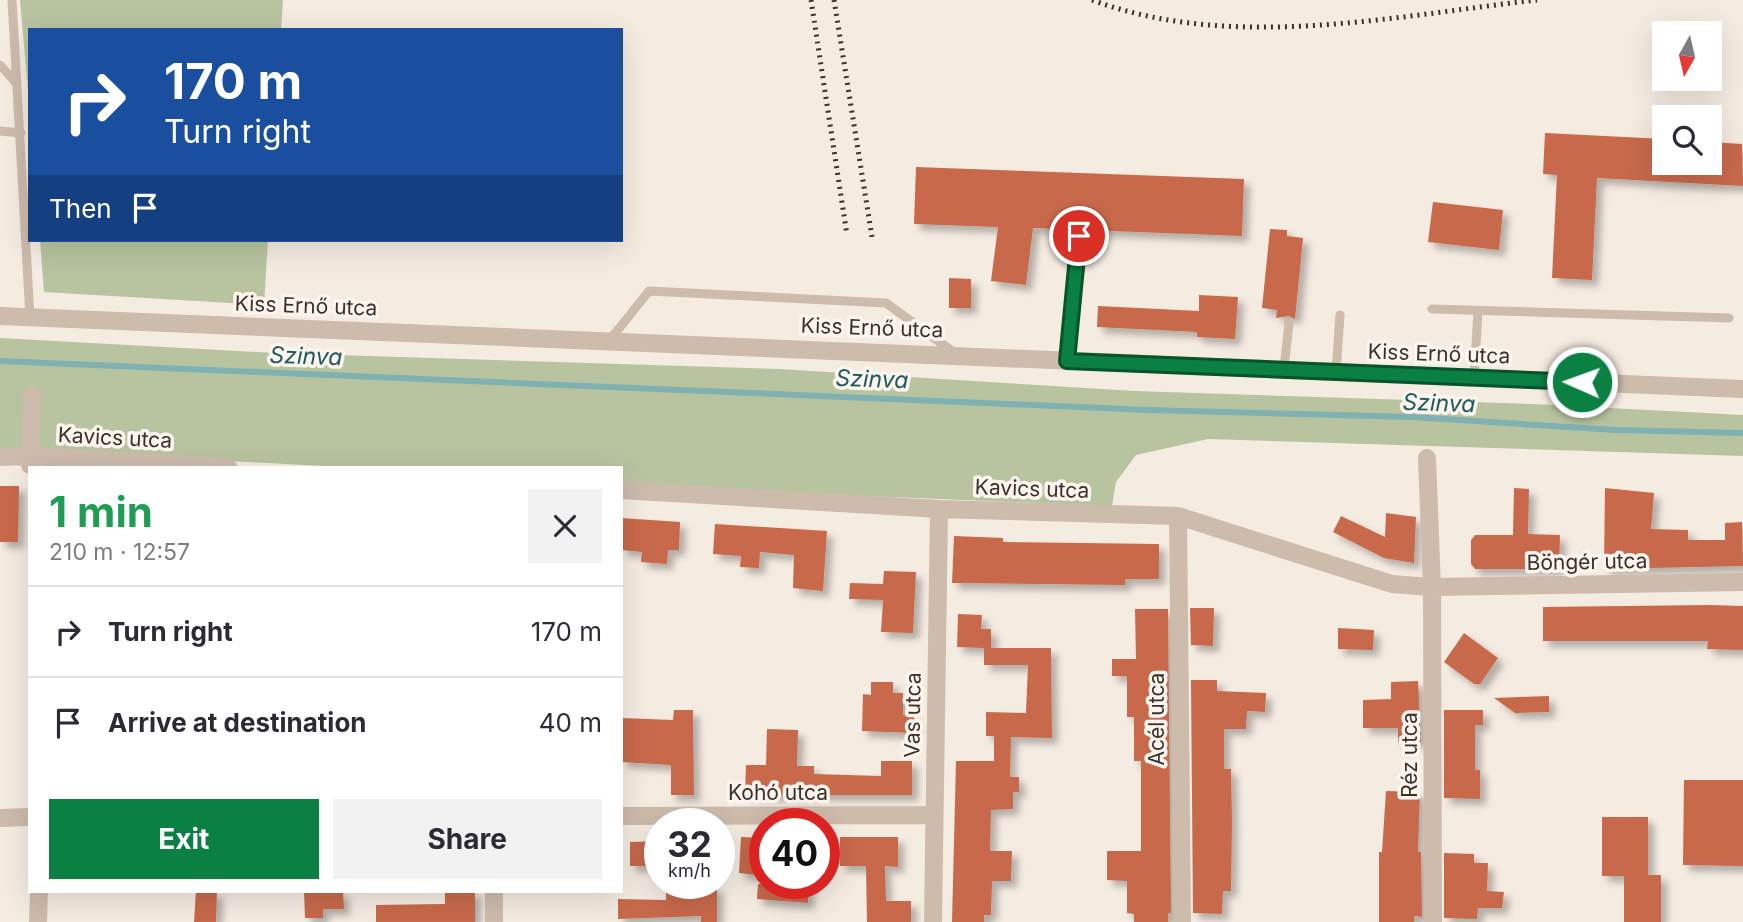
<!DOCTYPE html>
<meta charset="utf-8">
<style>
:root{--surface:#fff;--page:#f2f2f3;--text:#2b2b33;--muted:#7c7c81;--line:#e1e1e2;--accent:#0b8043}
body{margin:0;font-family:Inter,sans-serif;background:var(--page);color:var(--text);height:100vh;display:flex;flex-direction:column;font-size:26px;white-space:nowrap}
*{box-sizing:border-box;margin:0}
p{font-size:23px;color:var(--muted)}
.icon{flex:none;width:38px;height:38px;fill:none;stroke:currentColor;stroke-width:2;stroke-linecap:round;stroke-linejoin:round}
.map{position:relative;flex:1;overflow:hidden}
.sheet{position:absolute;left:28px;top:466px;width:595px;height:427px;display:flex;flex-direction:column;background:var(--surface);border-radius:0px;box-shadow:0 7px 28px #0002}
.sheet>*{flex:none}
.top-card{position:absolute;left:28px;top:28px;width:595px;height:214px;border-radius:0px;box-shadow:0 7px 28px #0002;background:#1a4fa0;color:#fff;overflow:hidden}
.needle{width:46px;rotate:188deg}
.buttons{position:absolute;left:1652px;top:21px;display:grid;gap:14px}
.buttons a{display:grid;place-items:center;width:70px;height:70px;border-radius:0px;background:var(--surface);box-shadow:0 7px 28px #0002;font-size:35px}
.speed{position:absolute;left:644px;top:808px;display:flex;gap:14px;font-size:35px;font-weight:700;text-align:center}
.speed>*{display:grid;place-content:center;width:91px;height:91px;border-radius:50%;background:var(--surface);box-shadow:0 7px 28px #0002;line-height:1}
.speed small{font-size:18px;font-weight:400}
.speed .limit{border:10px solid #d22;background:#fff;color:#111}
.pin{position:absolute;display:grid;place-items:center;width:60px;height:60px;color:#fff;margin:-30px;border:4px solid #fff;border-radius:50%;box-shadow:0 2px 7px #0007}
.me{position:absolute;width:77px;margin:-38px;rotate:272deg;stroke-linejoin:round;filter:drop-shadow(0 0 5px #0008)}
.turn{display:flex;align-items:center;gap:24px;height:147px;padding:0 21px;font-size:32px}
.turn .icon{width:91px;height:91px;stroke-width:2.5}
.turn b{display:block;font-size:49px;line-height:60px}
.then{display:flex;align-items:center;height:66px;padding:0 21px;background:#0003;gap:14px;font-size:26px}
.round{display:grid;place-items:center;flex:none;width:74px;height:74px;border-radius:0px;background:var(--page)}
.head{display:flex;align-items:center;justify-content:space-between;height:119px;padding:0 21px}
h1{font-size:42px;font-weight:700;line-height:52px;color:#1e9e55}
.primary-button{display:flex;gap:14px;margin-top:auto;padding:14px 21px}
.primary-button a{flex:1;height:80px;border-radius:0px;background:var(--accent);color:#fff;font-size:28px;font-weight:700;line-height:80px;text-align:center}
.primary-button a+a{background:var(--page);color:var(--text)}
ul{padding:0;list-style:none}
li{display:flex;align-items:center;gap:21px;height:91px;padding:0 21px;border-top:2px solid var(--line)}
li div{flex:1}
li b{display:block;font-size:26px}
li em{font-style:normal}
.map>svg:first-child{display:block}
.green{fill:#b8c4a0}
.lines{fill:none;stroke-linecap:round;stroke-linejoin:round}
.stream{stroke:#7fb0b2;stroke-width:6}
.building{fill:#c8694b;filter:url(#shadow)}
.service{stroke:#cdbbac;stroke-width:9}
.minor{stroke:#cdbbac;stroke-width:18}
.tertiary{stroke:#cdbbac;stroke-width:18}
.rail{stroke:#3b302b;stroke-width:5;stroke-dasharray:2 5;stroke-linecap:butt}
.route-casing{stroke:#07532c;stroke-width:18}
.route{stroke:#0b8043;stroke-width:12}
.labels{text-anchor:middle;stroke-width:7;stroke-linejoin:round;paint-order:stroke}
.street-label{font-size:21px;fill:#3b302b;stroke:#fbf5ee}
.water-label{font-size:23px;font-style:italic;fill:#1f5a5e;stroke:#fbf5ee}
</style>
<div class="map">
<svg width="1743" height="922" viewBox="0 0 1743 922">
<defs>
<filter id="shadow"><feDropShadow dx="6" dy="6" stdDeviation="3.5" flood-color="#0004"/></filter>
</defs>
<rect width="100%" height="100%" fill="#f4ebe1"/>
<path class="green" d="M20,0h263l-2,30h-251v84z
M40,240h228l-4,65 -220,-13z
M0,338l275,15 504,16 356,22 398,13 210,11v41l-535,-17 -72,16 -20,27 -4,24 -271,-11 -220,-13v-15h-279l-342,-18z"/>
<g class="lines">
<path class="stream" d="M0,361l1148,49 264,7 204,13 127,3"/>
</g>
<path class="building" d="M1545,133l119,6v24h46v-21l32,2 1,42 -146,-8 -5,102 -40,-2 5,-103 -14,-1z
M916,167l328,12 -2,57 -209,-8 -7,57 -35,-4 7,-54 -84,-3z
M1433,202l70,8 -4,40 -71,-8z
M1270,229l17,1v6l16,2 -8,81 -6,-3 -13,2 1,-8 -15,-2z
M949,278l22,1v29h-22z
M1199,295l39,2 -3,42 -38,-2v-5l-100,-5 1,-21 101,5z
M0,486h19l-1,56h-18z
M1514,488l15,1 -1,45 32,1 -1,34h-84l-4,-5v-24l4,-5h38z
M1605,488l49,5 -3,36 37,1v10h37v-17l17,-1 1,44 -139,3z
M1386,513l30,4 -2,46 -30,-5 -51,-26 8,-16 44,21z
M621,518l59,4 -1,28h-11l-1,14 -26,-2 1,-10 -21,-2z
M715,524l112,7 -4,60 -30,-3 1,-33 -34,-3 -1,16 -19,-1 1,-11 -28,-2z
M954,536l49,2v4l156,2v35h-34v6l-173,-2z
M884,571l32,1 -3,61 -32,-1 2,-32 -34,-1 1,-16 33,1z
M1709,605l34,1v44l-36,-1 1,-8h-165v-34z
M1190,608h24l-1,38 -22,-1z
M1135,609h33l3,304h-3v9h-34v-8l-7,-1v-32l-20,-1v-29h34v-90h-7v-44h-7v-41h-15v-17h24z
M958,614l24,1 -1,14h10v19h60l1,90 -41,-1 -1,40h9v15h-6v17l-22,1 -1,41h22l-1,30h-19l-1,34h-7v7h-32l4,-161h38v-25h-8v-24l40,1 2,-48h-44v-17l-27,-1z
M1338,628l36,2 -1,20 -35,-1z
M1464,633l34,25 -18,26h-6l-30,-22z
M1191,680h26v11l49,2 -1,19 -18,-1 -1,18h-22v40h7l1,54 -1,68h-8l-1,23 -29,-1z
M1418,681l3,61h-23v-14h-35v-28l28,-1v-17z
M871,682h22v11h10v22l11,1v17l-52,-2 1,-37 8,1z
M1549,696v16l-34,1 -21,-15z
M674,710h19l1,85h-23v-30l-50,-3v-44l52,2z
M1444,710h39v15h-8v45h5v29l-36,-1z
M767,729l31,1 -1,36h17v8l67,2v-15h31v34h-167l1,-30h20z
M1684,780h59v86l-60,-1z
M1386,791l34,1 -2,60h3l1,65 -8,-1v6h-35v-70h3z
M1602,817h46v58h13v47h-37v-46h-22z
M741,837l24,1v38l-26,-3z
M840,837h58v30l-13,-1 1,35h25v21h-44l-1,-56h-26z
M660,841v25h-30v-24z
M1444,853l30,1v9h14l-1,28 17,1 -2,16h-24l-1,11 -33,-1z
M666,884l51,3v35h-16v-6l-83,3v-20l48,1z
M758,884l51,1 -1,18 -51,-4z
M196,891h21l-1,31h-22z
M304,891h39l1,18h-21v9h-18z
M445,891h30v31h-99v-17l69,-1z"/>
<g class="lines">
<path class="service" d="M12,0l18,317
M0,65l17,19
M0,131l21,2
M1432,309l297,9
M609,341l40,-50 237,12 70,51
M1067,361l12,-125
M1284,369l5,-46
M1336,372l4,-57
M1474,378l4,-67"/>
<path class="minor" d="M0,457l30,-1 198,11
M1427,458l5,129 1,335
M30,465l2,-70
M621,490l318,19 239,7 214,68 40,3 311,-5
M1178,516l4,406
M621,816l313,-1
M0,818l30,-1
M38,922l1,-31
M494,922v-31
M933,922l6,-413"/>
<path class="tertiary" d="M0,316l1743,73"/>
<path class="rail" d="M811,0l36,235
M834,0l38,237
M1092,0c140,52 301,16 445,0"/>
</g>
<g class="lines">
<g class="route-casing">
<path id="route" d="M1079,236l-12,125 515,21"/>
</g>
<use href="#route" class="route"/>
</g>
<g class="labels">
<g class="street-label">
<text transform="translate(306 306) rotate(2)" y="7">Kiss Ernő utca</text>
<text transform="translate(872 328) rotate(2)" y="7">Kiss Ernő utca</text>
<text transform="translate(1439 354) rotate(2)" y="7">Kiss Ernő utca</text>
<text transform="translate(115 438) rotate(3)" y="7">Kavics utca</text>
<text transform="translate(1032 489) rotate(2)" y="7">Kavics utca</text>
<text transform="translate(1587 562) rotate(-1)" y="7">Böngér utca</text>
<text transform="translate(913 715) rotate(-89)" y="7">Vas utca</text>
<text transform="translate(1157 719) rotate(-90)" y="7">Acél utca</text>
<text transform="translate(1410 755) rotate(-90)" y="7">Réz utca</text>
<text x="778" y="800">Kohó utca</text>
</g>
<g class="water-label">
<text transform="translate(306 356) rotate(2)" y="8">Szinva</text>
<text transform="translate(872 379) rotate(2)" y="8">Szinva</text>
<text transform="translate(1439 403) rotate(2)" y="8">Szinva</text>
</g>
</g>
</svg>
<div class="buttons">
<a><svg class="needle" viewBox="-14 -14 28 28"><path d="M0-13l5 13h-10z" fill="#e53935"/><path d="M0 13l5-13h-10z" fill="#7c7c81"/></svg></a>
<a><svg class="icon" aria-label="search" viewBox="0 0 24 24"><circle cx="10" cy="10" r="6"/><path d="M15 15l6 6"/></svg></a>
</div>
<div class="speed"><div>32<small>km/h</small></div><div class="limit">40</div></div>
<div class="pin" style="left:1079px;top:236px;background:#d93025"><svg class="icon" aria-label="arrive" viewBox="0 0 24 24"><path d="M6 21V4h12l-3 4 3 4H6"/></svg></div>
<svg class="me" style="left:1582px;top:382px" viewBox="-20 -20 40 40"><circle r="17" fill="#0b8043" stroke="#fff" stroke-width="3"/><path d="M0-11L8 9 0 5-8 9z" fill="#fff"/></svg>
<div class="top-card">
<div class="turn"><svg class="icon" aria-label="right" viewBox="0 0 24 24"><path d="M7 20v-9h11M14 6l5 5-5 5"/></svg><div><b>170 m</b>Turn right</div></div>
<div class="then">Then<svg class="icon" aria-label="arrive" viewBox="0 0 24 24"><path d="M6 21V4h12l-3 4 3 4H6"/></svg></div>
</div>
<section class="sheet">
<div class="head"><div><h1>1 min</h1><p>210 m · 12:57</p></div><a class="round"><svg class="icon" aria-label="close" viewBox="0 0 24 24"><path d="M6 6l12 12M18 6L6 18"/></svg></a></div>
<ul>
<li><svg class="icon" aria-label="right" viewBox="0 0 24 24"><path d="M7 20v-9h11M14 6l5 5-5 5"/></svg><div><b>Turn right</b></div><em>170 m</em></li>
<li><svg class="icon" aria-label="arrive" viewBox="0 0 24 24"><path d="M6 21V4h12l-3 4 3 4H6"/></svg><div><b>Arrive at destination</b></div><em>40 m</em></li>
</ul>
<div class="primary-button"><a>Exit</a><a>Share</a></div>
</section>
</div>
